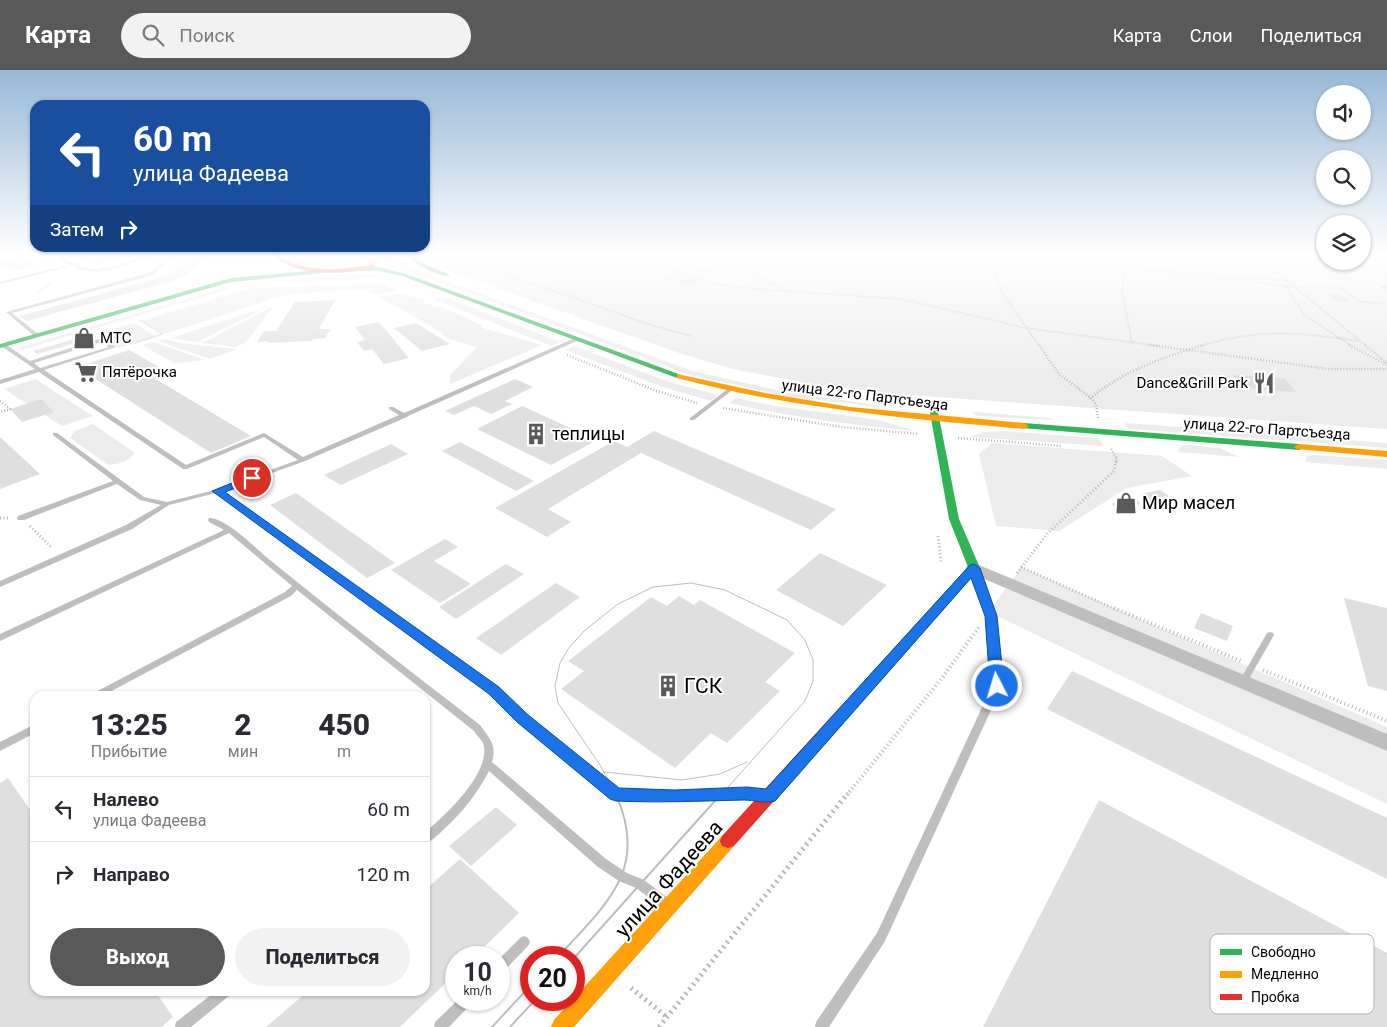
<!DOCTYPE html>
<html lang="ru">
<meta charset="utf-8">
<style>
:root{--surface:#fff;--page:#f2f2f3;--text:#2b2b33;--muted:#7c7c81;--line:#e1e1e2;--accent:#595959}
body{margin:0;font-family:Roboto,sans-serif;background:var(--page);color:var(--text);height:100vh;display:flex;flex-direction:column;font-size:19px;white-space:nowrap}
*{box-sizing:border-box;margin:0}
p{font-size:16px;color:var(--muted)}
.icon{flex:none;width:28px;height:28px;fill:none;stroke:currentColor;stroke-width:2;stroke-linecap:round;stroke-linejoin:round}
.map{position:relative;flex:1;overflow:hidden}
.details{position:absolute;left:30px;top:621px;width:400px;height:305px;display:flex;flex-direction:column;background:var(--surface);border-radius:15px;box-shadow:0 1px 4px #0004}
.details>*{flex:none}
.top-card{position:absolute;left:30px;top:30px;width:400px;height:152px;border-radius:15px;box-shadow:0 1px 4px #0004;background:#1a4fa0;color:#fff;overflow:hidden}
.controls{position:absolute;left:1316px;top:15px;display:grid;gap:10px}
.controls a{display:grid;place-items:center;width:55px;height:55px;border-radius:50%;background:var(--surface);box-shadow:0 1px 4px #0004;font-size:25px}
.speed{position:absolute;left:445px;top:876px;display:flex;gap:10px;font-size:25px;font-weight:700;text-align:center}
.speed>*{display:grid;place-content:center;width:65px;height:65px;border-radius:50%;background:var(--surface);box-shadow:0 1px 4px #0004;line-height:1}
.speed small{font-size:12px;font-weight:400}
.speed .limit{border:8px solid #d22;background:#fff;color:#111}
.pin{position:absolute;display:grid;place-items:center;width:42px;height:42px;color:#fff;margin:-21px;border:2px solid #fff;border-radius:50%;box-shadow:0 1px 5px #0007}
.me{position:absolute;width:55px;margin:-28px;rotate:355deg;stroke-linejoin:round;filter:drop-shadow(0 0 4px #0008)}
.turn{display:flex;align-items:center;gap:18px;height:105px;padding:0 20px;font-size:22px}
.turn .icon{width:65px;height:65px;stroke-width:2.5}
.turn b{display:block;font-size:35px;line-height:42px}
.then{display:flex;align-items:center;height:48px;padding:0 20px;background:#0003;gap:10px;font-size:19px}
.eta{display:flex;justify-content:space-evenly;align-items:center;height:85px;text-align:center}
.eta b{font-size:30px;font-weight:800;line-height:35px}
.cta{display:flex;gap:10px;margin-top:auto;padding:10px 20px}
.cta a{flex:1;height:58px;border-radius:30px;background:var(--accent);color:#fff;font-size:20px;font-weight:800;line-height:58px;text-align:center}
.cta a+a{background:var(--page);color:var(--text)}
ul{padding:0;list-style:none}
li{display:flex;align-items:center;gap:15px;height:65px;padding:0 20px;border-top:1px solid var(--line)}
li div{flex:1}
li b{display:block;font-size:19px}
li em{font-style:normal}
header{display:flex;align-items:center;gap:30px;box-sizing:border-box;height:70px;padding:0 25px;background:var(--accent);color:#fff}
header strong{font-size:24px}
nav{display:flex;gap:28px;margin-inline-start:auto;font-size:18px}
.search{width:350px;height:45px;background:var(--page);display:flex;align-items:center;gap:12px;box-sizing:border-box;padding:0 18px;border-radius:28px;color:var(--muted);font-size:19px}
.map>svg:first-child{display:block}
.green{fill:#ececec}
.building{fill:#dfdfdf}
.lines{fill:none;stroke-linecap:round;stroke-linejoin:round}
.path-far4{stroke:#b9b9b9;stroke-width:2;stroke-dasharray:0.5 1;stroke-linecap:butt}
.path-far3{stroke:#b9b9b9;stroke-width:2.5;stroke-dasharray:1 2;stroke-linecap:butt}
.path-far2{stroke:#b9b9b9;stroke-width:3;stroke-dasharray:1 2.5;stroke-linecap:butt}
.path-far1{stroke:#b9b9b9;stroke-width:4;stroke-dasharray:1 3;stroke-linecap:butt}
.path{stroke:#b9b9b9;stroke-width:5;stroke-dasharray:2 4;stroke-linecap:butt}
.lane{fill:#bebebe;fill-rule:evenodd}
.street{fill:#bebebe;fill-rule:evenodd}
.fast{fill:#30b455;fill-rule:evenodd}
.slow{fill:#ff9f0a;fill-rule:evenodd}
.jam{fill:#e5322d;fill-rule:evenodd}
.tram-far1{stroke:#bebebe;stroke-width:1}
.tram{stroke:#bebebe;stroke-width:2}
.route{fill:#1a73e8;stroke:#114b97}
.labels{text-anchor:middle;stroke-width:4;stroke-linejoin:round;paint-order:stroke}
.far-poi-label{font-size:15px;fill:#000;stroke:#fff;text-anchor:start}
.far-street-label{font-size:15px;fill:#000;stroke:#fff}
.poi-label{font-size:18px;fill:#000;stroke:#fff;text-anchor:start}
.near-poi-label{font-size:21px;fill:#000;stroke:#fff;text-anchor:start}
.near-street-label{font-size:21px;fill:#000;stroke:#fff}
.key{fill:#fff;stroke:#b2b2b2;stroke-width:1}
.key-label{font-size:14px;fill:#000}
</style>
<header>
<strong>Карта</strong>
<div class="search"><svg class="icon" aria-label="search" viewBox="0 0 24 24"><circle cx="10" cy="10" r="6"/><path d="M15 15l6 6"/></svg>Поиск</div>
<nav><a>Карта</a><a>Слои</a><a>Поделиться</a></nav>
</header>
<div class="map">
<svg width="1387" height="957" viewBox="0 0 1387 957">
<rect width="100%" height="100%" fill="#fff"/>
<path class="green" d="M287,183h112c-17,8 -107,28 -112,0z
M436,183h889v8h37l1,-8h24v176l-494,-35 -87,-11 -73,-14 -54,-16 -228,-81 -21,-10z
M404,191l12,9 276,101 93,21 91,13 3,2 -94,-11 -98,-22 -258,-96 -46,-11z
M363,203l22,2 -32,5 -107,3z
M381,214l17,7 -23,4 -11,-6 -76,5 -124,40 -23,-13 111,-33z
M228,217l4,1 -211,62v-3z
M398,223l26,7v3c20,4 39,13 57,22l2,3 59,17 -92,39v-9l27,-28 -31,-9 -4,-5 -63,-37z
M445,227l115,45 -9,4 -115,-46z
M270,236l-73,36 -26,-4z
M274,236l-29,37 -9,4 -34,-4z
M134,253l23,14 -38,11 -22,-14z
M166,269l14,4 57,6 -27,10 -52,-18z
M154,272l51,18 -31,3 -32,-18z
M574,276l95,36 49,13 -7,6 -48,-14 -98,-37z
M35,309l58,37 -31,10 -58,-37z
M736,328l39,8 104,14 37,11c-63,-6 -125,-14 -187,-28z
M977,342l72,6 4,2 -75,-4 -6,-3z
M1126,353l261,20v5l-257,-19 -5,-3z
M93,354l42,29c-6,9 -17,11 -27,12l-38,-27 5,-7z
M1003,361l96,7 4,8 -133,-9 13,-5z
M992,373l170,13 30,20 -65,12 -68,43 -63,-5 -17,-72z
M1187,375l33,3 19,9 -61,-5 3,-6z
M1315,385l72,5v9l-82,-7 2,-6z
M1021,497l366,160v77l-398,-192z"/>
<path class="building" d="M90,183h16l14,6 -24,6 -18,-9z
M193,183h18l-23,21 -16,7 -145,40 -8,-5 148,-40z
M21,186l17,9 -24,6 -14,-7v-3z
M770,195l10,1 4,3 -9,3 -12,-3z
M703,196h11l5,4 -10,4 -13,-4z
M674,202l28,8 -13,6 -29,-9z
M1326,224h13l13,8h-13z
M335,230l-16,29h12l-6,9 -12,1 -1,2 -44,2 1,-2 -12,1 7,-11h12l19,-29z
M379,252l30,36 -25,6 -12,-15 -8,2 -7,-9 8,-2 -10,-13z
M416,253l34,21 -28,7 -28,-23z
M92,264l5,3 -60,17 -4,-3z
M129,280l30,17 -15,5 107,64 -40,17 -134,-86z
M1233,305l52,3 11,14 -52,-4z
M515,309l18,8 -28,14 7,3 -21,10 -17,-8 -20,9 -9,-4z
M41,329l13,13 -32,10 -12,-13z
M522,336l75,34 -46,25 -74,-36z
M654,361l182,78 -25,21 -170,-77 -93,56 23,13 -24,15 -52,-29 119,-67 13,6z
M0,367l40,37 -40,15z
M460,372l74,39 -18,10 -74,-40z
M391,374l17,10 -67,31 -17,-10z
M1160,420l9,6 -20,4 -8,-6z
M296,423l99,70 -28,15 -97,-73z
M1131,427l10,6 -20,7 -10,-6z
M445,469l13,8 -24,14 37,23 -31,19 -49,-33z
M820,483l67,32 -44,41 -67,-36z
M506,494l18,10 -68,45 -17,-12z
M556,513l24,14 -79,58 -25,-17z
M679,526l15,9 6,-5 95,53 -30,29 15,9 -53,52 -16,-10 -36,35 -114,-79 23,-18 -16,-10 83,-64 16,9z
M1344,528l43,10v83l-19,-5z
M1201,543l32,13 -6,15 -33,-13z
M1072,601l315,147v61l-340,-170z
M8,708l27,39v174h120l18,26 -12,10h-161v-244z
M1099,730l288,153v74h-404z
M496,737l21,18 -46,41 -22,-20z
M460,789l59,54 -46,45h-17v15l-56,54h-134l42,-36h117v-101z"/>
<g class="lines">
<path class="path-far4" d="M634,183l44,19 39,12 38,5 146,10 125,29 133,18
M741,183c2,21 25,27 42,36
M978,183l14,14 11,27 36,52
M1092,183l33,15 164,18
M1103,183l26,12 27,5 132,11
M1254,183l112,93
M1382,183l5,4
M1362,189l25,16
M447,192l8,-9
M480,195l174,61 38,10
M992,197l118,-9 65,-1 5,-4
M0,198l5,-1
M1125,198l-3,24 10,51
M465,199l66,-16
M1387,217h-5l5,3
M38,223l15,-12
M135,273l27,-9 -22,-14
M1200,276c62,-18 96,-14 158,-5
M1352,276l-48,-31 -18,-28 52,-1 23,16 26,2"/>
<path class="path-far3" d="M1039,275l20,29 32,24
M1150,275l179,24h58
M1349,275l38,20
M1365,275l22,18
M567,285l87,35 43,13
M0,331l10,8 -10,3
M723,338l118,19 78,7
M1098,348l-2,-14 -5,-6c30,-26 75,-42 113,-53
M958,368l104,8
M1111,379l6,10 -1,4"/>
<path class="path-far2" d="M0,448h9
M30,456l22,22
M938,466l3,26
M1021,497l96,43
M1017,503l30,-39 67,-63 2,-10"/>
<path class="path-far1" d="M1114,538l127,53
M1263,600l124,51
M847,725l95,-117 37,-51"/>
<path class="path" d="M631,918l36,29
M659,957l189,-234"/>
<path class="lane" d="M68,183h5l-9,5c29,18 47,10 76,0l3,-3 -3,-2 7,1 -4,6 -26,8 -19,4 -18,-2 -8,-4 -72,18v-2l68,-17 -9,-7z
M174,183h4l-25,22 -141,38 26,21v2h-4l-28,-24 143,-39z
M102,268l14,9 -72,23 142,95 78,-32 39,24 96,-42 -10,-6v-2h4l11,6 171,-75h4v2l-171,76 -1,1 -102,44 -83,30 275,197 28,27 93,76 57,2 45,-3 39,1 4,1 1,3 -1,3 -4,1 -39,-1 -45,3 -59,-2 -4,-1 -93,-77 -28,-29 -275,-199 -47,12 -37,24 -132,58v-6l126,-56 35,-20 -21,-5 -23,-16 -93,36h-6l-1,-2 1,-2 95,-35 -60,-46v-2h4l87,64 23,5 48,-12 83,-30 -34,-23 -77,32h-4l-144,-97 -39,12v-4l35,-11 -34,-23v-2h4l25,17zM101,272l8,5 -69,21 -6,-5z
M729,318l2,1v2l-37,29h-4v-2z
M209,448c15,-1 45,28 56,38 71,58 143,113 215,169 10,14 17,20 12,37l114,97 21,14 17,7 24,18 2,4 -2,4 -4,1 -4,-1 -24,-18 -17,-7 -21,-14 -109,-96c-12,23 -27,42 -46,59 -5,5 -11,11 -18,14v-12c19,-15 68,-61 58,-89 -2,-4 -7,-8 -9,-12l-177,-141 -6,6 -189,100h-11l1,-2 193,-102 7,-6 -63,-53 -229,108v-7l224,-104 -15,-8 -1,-2z
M971,498h6l1,2 17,46 7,70 -117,255 -56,86h-14l1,-5 61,-89 115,-247 -5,-70 -17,-46z
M1270,562l3,1 1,2 -28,49 -3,1 -3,-1 -2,-2 2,-2 27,-47z
M35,654v9l-35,18v-9z
M524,866l4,2 2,4 -2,4 -25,26 -4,2v-15l21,-21z
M216,921h16l-2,4 -39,32h-16l1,-5z
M458,930h15l-2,4 -22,23h-15l1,-5z"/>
<path class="street" d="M974,493l413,171v17l-419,-179 -2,-4 2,-4z"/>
<path class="fast" d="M410,183h6v5l4,4 30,13c-7,4 -34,-10 -40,-17z
M379,197l27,7 278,102 -1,2h-6l-275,-102 -23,-5h-20l-3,-2 3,-2z
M319,200l2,1v2l-90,9 -231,66v-4l231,-66z
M933,334l4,3 22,112 21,49 -118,134 -5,1 -5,-1 -2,-4 2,-4 116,-127 -19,-48 -20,-112z
M1024,353l275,21 5,3 -5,3 -278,-22v-4z"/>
<path class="slow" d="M677,304l88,19 85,14 174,16 5,3 -5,3c-117,-10 -233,-21 -347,-51z
M1299,374l88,7v6l-91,-8 -2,-2z
M728,764l6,2 2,5 -2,5 -160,181h-23l3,-7 168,-184z"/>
<path class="jam" d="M275,183h6v4c30,17 60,13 92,7l3,2c-5,3 -12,4 -19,5 -29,4 -55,3 -81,-12z
M857,623l5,1 2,4 -2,4 -128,144 -6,2 -6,-2 -2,-5 2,-5 130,-142z"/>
<path class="tram-far1" d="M604,702l78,8 38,-6 27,-12
M616,725l-16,-30 -42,-62 -3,-17 5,-23 8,-14 16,-18 34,-27 35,-17 38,-4 34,7 62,30 18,20 8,20v21l-8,20 -84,94"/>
<path class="tram" d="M557,888c48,-53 94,-89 58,-165
M574,888l148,-165
M492,957l39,-42
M510,957l25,-27"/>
</g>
<linearGradient id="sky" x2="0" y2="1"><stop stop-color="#97b8d8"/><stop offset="0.58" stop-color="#fff"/><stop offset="1" stop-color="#fff" stop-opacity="0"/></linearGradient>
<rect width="1387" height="317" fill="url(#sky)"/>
<path class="route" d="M252,405l3,1v5l-30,11 274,195 28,27 92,74 56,2 72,-3 19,2 204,-224 4,-1 6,4 17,48 7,70 -7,6 -7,-6 -5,-70 -14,-38 -196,223c-10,3 -21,-1 -31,-1 -43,1 -85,3 -128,1l-6,-2 -93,-77 -28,-28 -277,-203z"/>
<defs>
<g id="shop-bare" transform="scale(1.725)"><path d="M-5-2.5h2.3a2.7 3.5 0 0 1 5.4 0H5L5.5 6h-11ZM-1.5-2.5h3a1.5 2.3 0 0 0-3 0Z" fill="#595959" stroke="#fff" stroke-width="2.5" paint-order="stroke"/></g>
<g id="supermarket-bare" transform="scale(1.725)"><path d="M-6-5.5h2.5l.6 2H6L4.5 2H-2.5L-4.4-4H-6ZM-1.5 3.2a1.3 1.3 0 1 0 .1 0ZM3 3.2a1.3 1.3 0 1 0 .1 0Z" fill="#595959" stroke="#fff" stroke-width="2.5" paint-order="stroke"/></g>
<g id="restaurant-bare" transform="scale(1.725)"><path d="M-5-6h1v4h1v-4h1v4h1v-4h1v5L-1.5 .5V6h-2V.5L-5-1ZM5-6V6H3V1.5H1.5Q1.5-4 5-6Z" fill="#595959" stroke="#fff" stroke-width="2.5" paint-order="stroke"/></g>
<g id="building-bare" transform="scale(1.725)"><path d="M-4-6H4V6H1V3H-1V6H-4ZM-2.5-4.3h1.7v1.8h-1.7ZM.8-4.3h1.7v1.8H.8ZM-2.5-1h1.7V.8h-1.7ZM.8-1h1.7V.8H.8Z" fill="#595959" stroke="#fff" stroke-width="2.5" paint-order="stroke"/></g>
</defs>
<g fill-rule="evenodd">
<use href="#shop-bare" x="84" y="268"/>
<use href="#supermarket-bare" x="86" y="302"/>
<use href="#restaurant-bare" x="1264" y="313"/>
<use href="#building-bare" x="536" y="364"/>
<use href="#shop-bare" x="1126" y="433"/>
<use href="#building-bare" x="668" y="616"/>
</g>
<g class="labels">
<g class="far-poi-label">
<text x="100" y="273">МТС</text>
<text x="102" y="307">Пятёрочка</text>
<text x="1248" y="318" text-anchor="end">Dance&amp;Grill Park</text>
</g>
<g class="far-street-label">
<text transform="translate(865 325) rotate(7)" y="5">улица 22-го Партсъезда</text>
<text transform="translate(1267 359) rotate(4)" y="5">улица 22-го Партсъезда</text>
</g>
<g class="poi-label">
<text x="552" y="370">теплицы</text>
<text x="1142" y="439">Мир масел</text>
</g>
<g class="near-poi-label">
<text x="684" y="623">ГСК</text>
</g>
<g class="near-street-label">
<text transform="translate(669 809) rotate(-48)" y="7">улица Фадеева</text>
</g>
</g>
<rect x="1210" y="864" width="164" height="80" rx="8" class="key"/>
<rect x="1220" y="879" width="22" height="6" fill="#30b455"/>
<rect x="1220" y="901" width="22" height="7" fill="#ff9f0a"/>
<rect x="1220" y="924" width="22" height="6" fill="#e5322d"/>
<g class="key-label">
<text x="1251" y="887">Свободно</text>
<text x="1251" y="909">Медленно</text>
<text x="1251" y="932">Пробка</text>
</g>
</svg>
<div class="controls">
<a><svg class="icon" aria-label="sound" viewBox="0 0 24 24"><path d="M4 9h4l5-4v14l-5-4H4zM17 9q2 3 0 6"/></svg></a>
<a><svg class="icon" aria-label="search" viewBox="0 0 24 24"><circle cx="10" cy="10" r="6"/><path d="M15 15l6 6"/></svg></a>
<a><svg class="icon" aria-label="layers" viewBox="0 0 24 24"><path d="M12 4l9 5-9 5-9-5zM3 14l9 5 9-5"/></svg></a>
</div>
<div class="speed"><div>10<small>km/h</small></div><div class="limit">20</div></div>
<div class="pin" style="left:252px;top:408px;background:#d93025"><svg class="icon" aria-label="arrive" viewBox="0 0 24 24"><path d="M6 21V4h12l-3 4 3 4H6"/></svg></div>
<svg class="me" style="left:997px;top:616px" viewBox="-20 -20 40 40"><circle r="17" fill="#1a73e8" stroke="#fff" stroke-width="3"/><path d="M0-11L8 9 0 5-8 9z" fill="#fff"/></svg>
<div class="top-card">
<div class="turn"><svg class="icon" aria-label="left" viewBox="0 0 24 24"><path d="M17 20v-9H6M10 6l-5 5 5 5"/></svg><div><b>60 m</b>улица Фадеева</div></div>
<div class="then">Затем<svg class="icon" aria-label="right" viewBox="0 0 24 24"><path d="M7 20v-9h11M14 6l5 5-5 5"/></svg></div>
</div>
<section class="details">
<div class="eta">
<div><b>13:25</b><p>Прибытие</p></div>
<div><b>2</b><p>мин</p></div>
<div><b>450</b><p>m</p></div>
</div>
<ul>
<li><svg class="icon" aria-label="left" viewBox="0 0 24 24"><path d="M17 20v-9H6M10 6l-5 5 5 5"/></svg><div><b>Налево</b><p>улица Фадеева</p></div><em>60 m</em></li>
<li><svg class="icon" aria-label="right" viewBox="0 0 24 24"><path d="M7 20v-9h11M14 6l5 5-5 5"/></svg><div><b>Направо</b></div><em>120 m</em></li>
</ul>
<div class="cta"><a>Выход</a><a>Поделиться</a></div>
</section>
</div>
